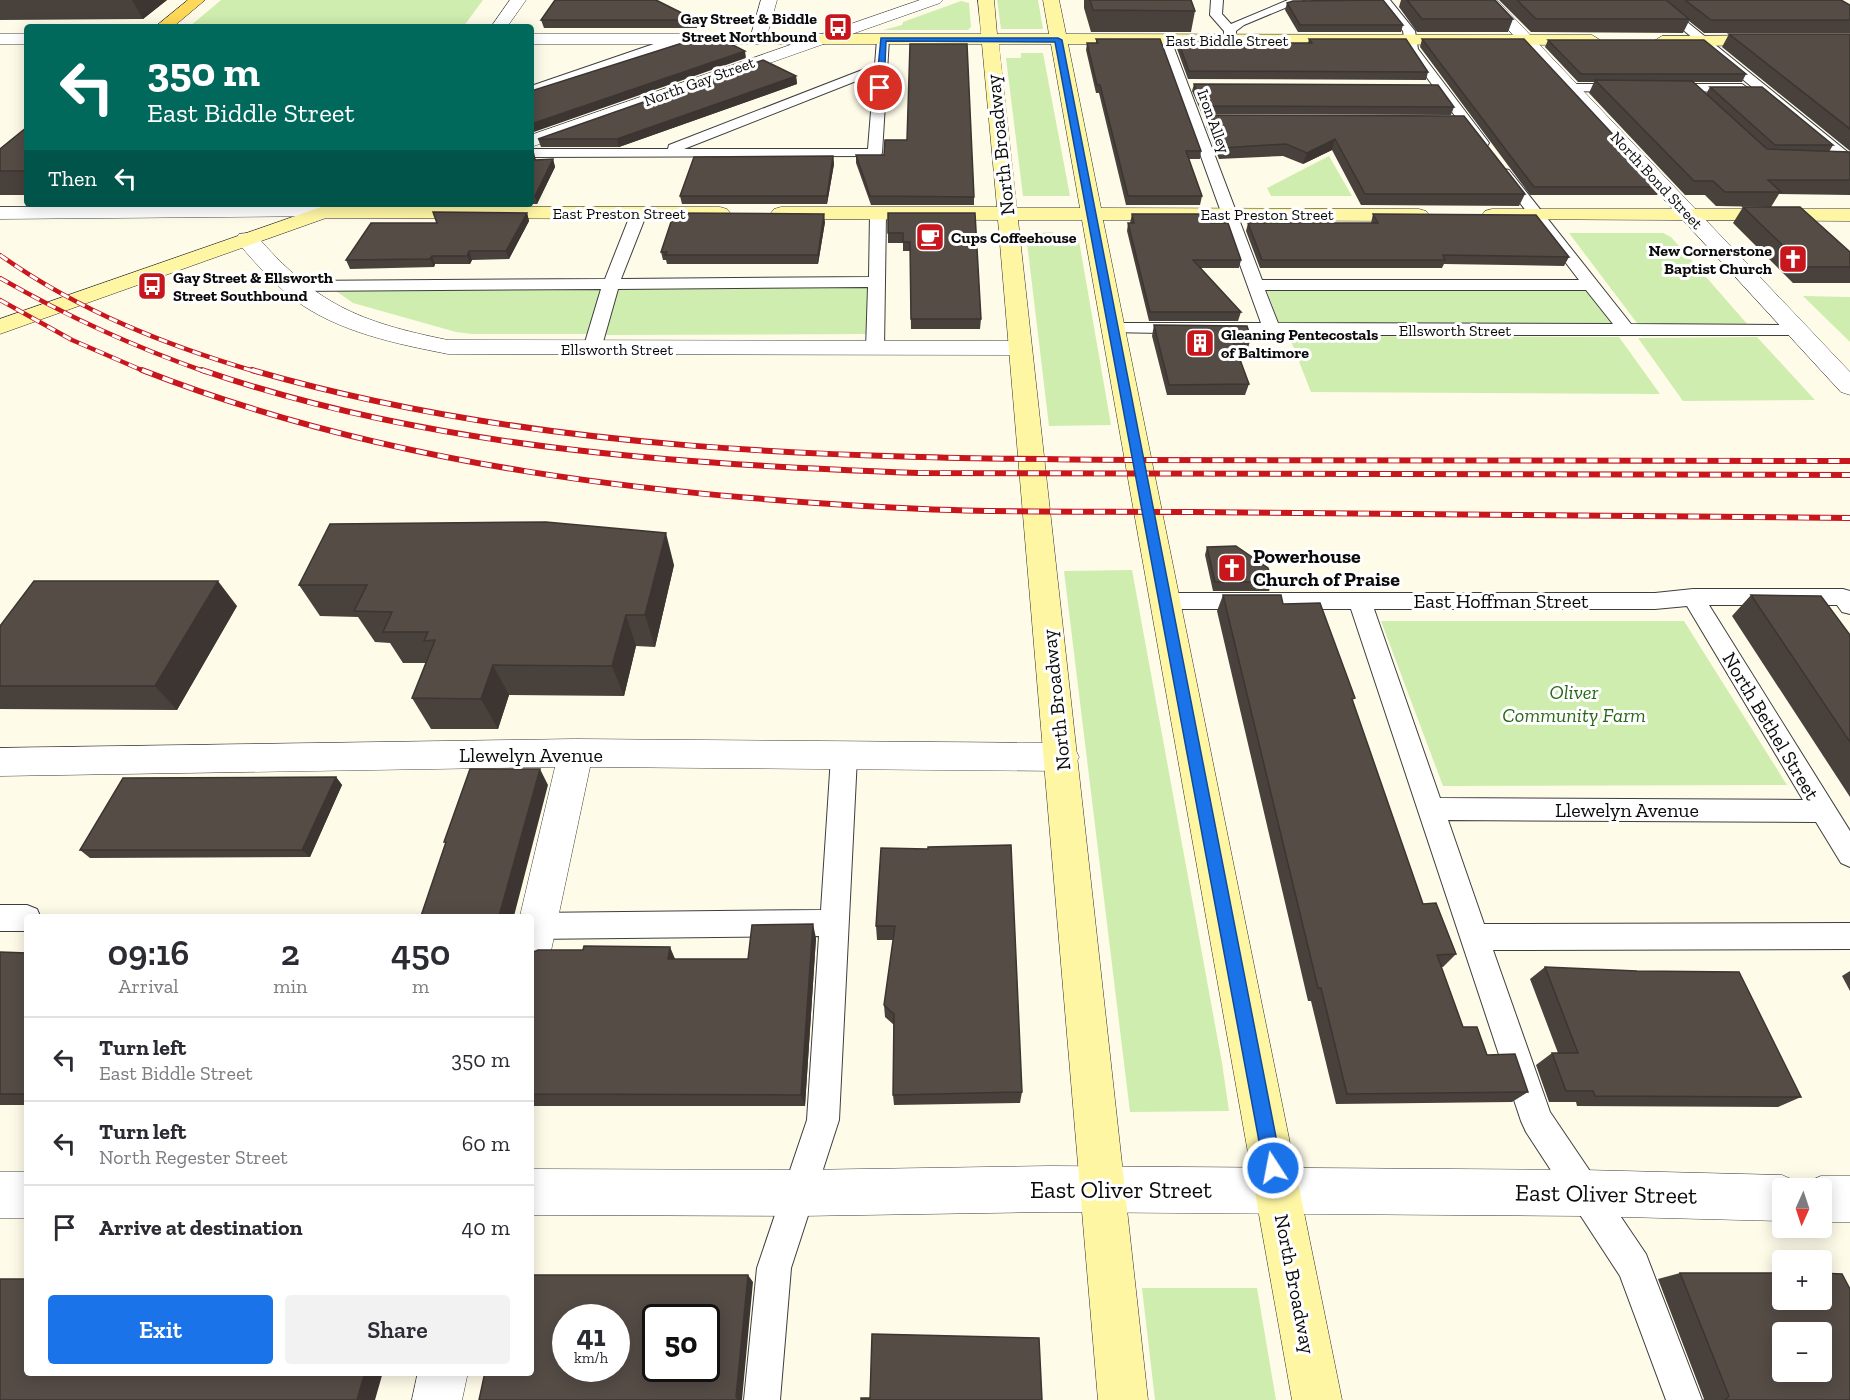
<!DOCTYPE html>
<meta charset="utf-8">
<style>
:root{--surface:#fff;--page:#f2f2f3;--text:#2b2b33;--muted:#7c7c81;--line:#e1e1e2;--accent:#1a73e8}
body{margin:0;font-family:"Zilla Slab",serif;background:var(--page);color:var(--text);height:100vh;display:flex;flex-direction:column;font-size:22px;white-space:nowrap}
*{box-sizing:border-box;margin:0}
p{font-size:20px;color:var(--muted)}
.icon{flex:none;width:33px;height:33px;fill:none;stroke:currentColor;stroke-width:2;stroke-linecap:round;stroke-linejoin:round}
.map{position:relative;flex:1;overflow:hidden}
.sheet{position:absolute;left:24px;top:914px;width:510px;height:462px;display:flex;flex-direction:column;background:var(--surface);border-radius:6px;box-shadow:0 3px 15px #0003}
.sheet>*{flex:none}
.banner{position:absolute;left:24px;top:24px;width:510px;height:183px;border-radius:6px;box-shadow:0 3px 15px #0003;background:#00695c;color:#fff;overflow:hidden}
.needle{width:39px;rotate:183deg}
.tools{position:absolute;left:1772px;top:1178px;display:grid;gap:12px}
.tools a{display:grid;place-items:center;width:60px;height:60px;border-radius:6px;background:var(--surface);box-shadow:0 3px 15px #0003;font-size:30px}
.speed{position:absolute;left:552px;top:1304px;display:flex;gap:12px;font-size:30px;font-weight:700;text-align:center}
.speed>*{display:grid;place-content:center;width:78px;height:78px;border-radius:50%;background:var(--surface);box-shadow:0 3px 15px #0003;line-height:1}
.speed small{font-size:15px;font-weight:400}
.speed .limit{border:3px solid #111;border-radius:9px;background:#fff;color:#111}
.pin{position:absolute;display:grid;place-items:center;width:51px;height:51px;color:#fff;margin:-26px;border:3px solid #fff;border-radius:50%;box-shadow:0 2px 6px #0007}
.me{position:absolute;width:66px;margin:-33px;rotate:349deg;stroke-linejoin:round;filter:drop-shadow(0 0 4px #0008)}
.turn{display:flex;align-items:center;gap:21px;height:126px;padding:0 24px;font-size:27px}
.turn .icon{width:78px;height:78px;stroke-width:2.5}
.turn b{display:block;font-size:42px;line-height:51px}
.then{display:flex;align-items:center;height:57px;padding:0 24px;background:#0003;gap:12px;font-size:22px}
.eta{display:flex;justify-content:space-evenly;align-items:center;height:102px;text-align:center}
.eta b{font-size:36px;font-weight:600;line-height:42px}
.action{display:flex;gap:12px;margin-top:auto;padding:12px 24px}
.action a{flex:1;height:69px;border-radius:6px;background:var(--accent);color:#fff;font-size:24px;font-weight:600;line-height:69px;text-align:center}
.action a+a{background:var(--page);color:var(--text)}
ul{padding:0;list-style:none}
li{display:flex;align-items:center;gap:18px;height:84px;padding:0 24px;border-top:2px solid var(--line)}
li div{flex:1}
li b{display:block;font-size:22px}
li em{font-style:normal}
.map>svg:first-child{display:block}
.green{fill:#cfedaf}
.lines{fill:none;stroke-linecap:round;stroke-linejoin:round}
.service-casing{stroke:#3e3e3e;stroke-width:2}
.minor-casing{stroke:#3e3e3e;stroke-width:1}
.tertiary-casing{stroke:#3e3e3e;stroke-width:1}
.secondary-casing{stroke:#2d2d2d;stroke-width:1}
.primary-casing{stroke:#1c1c1c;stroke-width:1}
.service{fill:#fff;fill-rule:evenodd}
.minor{fill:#fff;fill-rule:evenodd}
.tertiary{fill:#fff;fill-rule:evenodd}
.secondary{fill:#fff6a4;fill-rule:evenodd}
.primary{fill:#ffd859;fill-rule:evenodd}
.rail-far1-casing{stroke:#c8161d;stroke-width:4.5}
.rail-casing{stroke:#c8161d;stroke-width:6}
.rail-far1{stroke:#fff;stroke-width:3;stroke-dasharray:9;stroke-linecap:butt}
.rail{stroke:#fff;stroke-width:4;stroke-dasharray:11;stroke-linecap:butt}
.wall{fill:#49413c}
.shaded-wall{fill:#3c3531}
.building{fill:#554c46;stroke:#3c3531;stroke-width:1.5;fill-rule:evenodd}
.route{fill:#1a73e8;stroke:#114b97;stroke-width:1.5}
.labels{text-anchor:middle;stroke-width:6;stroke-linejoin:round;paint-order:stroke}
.far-poi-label{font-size:16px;font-weight:bold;fill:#0b0b0b;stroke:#fff;text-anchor:start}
.far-street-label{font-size:16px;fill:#0b0b0b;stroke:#fff}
.street-label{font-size:20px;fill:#0b0b0b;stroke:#fff}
.poi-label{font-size:20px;font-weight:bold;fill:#0b0b0b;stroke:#fff;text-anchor:start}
.park-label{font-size:20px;font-style:italic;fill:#266816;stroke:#fff}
.near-street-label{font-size:24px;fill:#0b0b0b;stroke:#fff}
</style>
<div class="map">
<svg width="1850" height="1400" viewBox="0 0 1850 1400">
<rect width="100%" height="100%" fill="#fffbe9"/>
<path class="green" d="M221,0h262l-20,27h-274z
M997,0h41l5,29h-42z
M961,1l8,2 2,24 -3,3h-85l19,-5 1,-3z
M1021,53h22l27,143h-47l-17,-138h15z
M1329,156l23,40h-81l-4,-8z
M1053,232l2,4 23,-1 33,190 -62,1 -23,-192z
M1569,233h94l8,4 78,89 -109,1z
M605,287l-16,47h-117l-16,-2 -103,-29 -20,-14z
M619,288h252l-3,46 -263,1z
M1266,288h324l29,38h-339z
M1803,296l47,1v45z
M1289,336l330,1 41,57 -349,-2z
M1757,337l58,63 -132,1 -45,-63z
M1132,570l90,493 7,48 -99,1 -66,-541z
M1381,621h303l103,164 -344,1z
M1142,1288h115l19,112h-121z"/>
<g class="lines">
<g class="service-casing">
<path id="service" d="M1211,0h12l-1,14 9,10 57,-24h16l-60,25 -8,6v9l-6,4 -6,-4v-9l-14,-16z
M1378,0h12l25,31 3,18 69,91 2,3 -2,3h-10l-71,-97 -3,-18z
M1647,0h13l190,154v11l-5,-1z
M680,35l4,1v6l-153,52v-8z
M883,35l6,4 -7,114 -2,3 -349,1v-8h137l1,-4 206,-80 2,-26zM874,74l-6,75h-184z
M1165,36l6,4 91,240h317l-82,-107 7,-4 5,1 122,154 166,1 6,1 3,4 -3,4 -6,1h-525l-165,-3 -3,-4 3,-4 6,-1h148l-102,-283zM1265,290h321l27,34 -335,-1z
M1572,84h50l6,4 -6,4 -54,-1 -2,-3z
M1669,84h73l6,4 -6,4 -77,-1 -2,-3z
M639,208l8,5 -26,66 248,-2 1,-63 3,-3h10l3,3 -2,135 -3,4h-12l-3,-4 2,-62 -250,2 -17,60 -3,4h-12l-3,-4 18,-60 -307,2 -8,-5 8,-5 311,-2 26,-66z
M1693,589h150l7,2v23l-8,-2 -5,-7h-128l141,226v36l-9,-4 -25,-41 -368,-2 36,104 366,-1v26l-357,1 57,162 96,142 56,146h-36l-46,-124 -94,-144 -5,-11 -170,-512h-186l-8,-2 -3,-6 3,-6 8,-2h490zM1687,606l116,194 -363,-2 -66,-189h281z
M844,747l9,3 4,7 -18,363 -48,148 -11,132h-36l13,-132 50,-148 12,-184 -288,3v-23h-9l9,-3 290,-3 10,-153 4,-7z
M0,905h27l10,4 3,7h-13v15h-27z"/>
</g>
<g class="minor-casing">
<path id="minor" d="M510,0h16l-19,27h-16z
M761,0h16l-11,39 -8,5 -8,-5z
M920,0h23l-3,3 -409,144v-12z
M1481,0h16l353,372v23l-9,-3z
M247,233l8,1c60,70 104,88 193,106l572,1 9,2 3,5 -3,5 -9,2 -572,-1c-51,-10 -110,-22 -153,-54 -21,-16 -39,-36 -56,-56l-3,-5 3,-5z
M576,739l486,4 12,4 5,10 -5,10 -12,4 -472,-4 -39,184 -6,13 -14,6v-54h-11l35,-149 -555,9v-28z
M1051,1166l533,4 198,5 16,7 3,6h-19v33l-198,-5 -533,-4 -251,4 -269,-1v-46l269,1z
M0,1172h27v46h-27z
M1821,1176h29v46h-29v-34h-18l2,-5z
M418,1372h50l-6,28h-50z"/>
</g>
<g class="tertiary-casing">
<path id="tertiary" d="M0,34h27v10h-27z
M531,34h292l8,5 -8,5h-292z
M324,206l7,2 3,4 -3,4 -331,3v-12z"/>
</g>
<g class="secondary-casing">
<path id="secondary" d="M978,0h16l3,34h52l-6,-34h16l7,34 526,1 8,5 -8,5 -524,-1 33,164 318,1 7,2 3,4 -3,4 -7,2 -316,-1 239,1180h-50l-210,-1180h-64l130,1180h-50l-100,-1180 -217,-1 -7,-2 -3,-4 3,-4 7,-2h216l-15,-163h-159l-8,-5 8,-5h158zM999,44h52l29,164h-63z
M1850,35v10l-188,1 -8,-5 8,-5z
M324,206l396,1 7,2 3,4 -3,4 -7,2 -394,-1 -326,116v-15z
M1492,209h358v12l-365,-2 -3,-4 3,-4z"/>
</g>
<g class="primary-casing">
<path id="primary" d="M188,0h17l-32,27h-18z"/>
</g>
<use href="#service" class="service"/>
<use href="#minor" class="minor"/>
<use href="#tertiary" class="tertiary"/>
<use href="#secondary" class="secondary"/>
<use href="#primary" class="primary"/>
<g class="rail-far1-casing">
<path id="rail-far1" d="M0,255c79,56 165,90 257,117
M0,278c66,38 134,69 206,94
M0,300l72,40 74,32"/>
</g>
<g class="rail-casing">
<path id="rail" d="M142,370c247,97 518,127 781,139 89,4 179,2 269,3 219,2 439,4 658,6
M202,370c229,79 476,94 716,103l932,2
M252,370c286,83 585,88 880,90 239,1 479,0 718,1"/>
</g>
<use href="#rail-far1" class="rail-far1"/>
<use href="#rail" class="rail"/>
</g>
<path class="wall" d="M0,0h167l-24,19 -143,1z
M1084,0h107l4,11 -4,21h-100l-7,-24z
M1401,0h94l18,19 -5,13h-91l-18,-25z
M1499,0h342l8,5 1,-1v29h-146l-15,-12 -6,12 -152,-1z
M1287,3l116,22 -2,7h-103l-13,-22z
M541,20h155l1,8h-153z
M1729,34h121v117l-128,-104z
M1096,39l105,112 -1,8h-11l13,37 -2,9h-74l-27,-112h-3l-10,-43 1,-7h9z
M1177,39l22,4h109l1,-4 119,33 -2,8 -238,-1 -12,-33z
M1422,39l240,148 -5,8h-127l-110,-148z
M1548,40l198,34 -4,8h-49l13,12 4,-7 123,58 -4,7h21v43l-71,-1 -8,13 -55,-1 -11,-11h-20l-96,-102 5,-11h-16l-33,-35z
M796,76l1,8 -178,63h-78l-3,-8z
M1194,84l260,23 -3,8 -249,-1 -10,-23z
M1209,115l255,1 61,78 -6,12 -158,-1 -29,-55 -29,14 -20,-8 -64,3 -13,-33z
M27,127v68h-27v-46z
M531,151l5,9 17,-1 2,8 -18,37h-42h36z
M856,155l118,42v8h-103l-15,-42z
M833,156l1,8 -7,40h-145l-2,-8z
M1743,207l107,45v31h-57l-60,-60z
M527,213l2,8 -20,38 -37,1 -2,4h-35l-1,3 -84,2 -4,-9 91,-37z
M888,213l93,106 -1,10h-69l-1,-78h-7v-8h-15z
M1132,214l79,9 30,37 -2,8h-39l41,44 -3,9h-89l-22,-90 1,-8h2z
M1373,214l196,43 -5,9 -120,-2 -2,4h-182l-14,-37 2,-8h123z
M825,222l-7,42h-151l-1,-4h-3l-2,-8z
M1154,325l97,13 -3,10h-12l13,36 -4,11h-78l-15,-59z
M1207,547l65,35 -3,9h-56l-8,-36z
M674,565l-19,82 -19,-1 -12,50 -115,-1 -11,34h-67l-19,-31 14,-35h-23l-13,-20 -15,-1 -17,-25 -38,-1 -21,-31z
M1223,595l60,9 70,98 70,202 33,50 -13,13h-2l22,60 24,28 41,37 -16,10 -176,2 -25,-103h-3l-91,-390z
M1751,595l99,40v162l-118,-181z
M237,606l-60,104 -177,-1v-83z
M336,777l6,8 -32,72 -220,1 -10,-8z
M881,848l141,244 -2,11 -126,2 -1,-10 1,-70 -9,-8 -1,-12 9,-65h-16l-1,-14z
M816,938l-11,168h-274v-153l145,6h72z
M0,952l27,1v152h-27z
M1545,967l256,130 -23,10 -201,-1 -1,-4h-27l-13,-37 16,-12h6l-28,-74z
M1850,971v20l-8,-15z
M1680,1273l170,127h-147l1,-1 -46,-120z"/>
<path class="shaded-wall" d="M132,0h35l-24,19z
M745,51l1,7 -215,75v-9z
M796,76l1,8 -178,63 -2,-8z
M1335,139l-3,11 -29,14 4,-11z
M833,156l1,8 -7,40v-8z
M553,159l2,8 -18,37 -2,-8z
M527,213l2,8 -20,38 -3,-8z
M824,214l1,8 -7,42v-9z
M469,251l3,9 -2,4 -3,-8z
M432,256l3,8 -1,3 -4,-8z
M666,533l8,32 -19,82 -10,-32z
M218,581l19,25 -60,104 -22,-24z
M626,615l10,31 -12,50 -12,-30z
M493,665l16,30 -11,34 -17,-30z
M540,769l8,16 -34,131h-15z
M336,777l6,8 -32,72 -8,-7z
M813,924l3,14 -11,168 -4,-11z
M670,947l6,14 -8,-2z
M748,1275l5,7 -11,118h-3l-3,-3z
M365,1372h18l-8,28h-18z"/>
<path class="building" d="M555,0h101l40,20h-155z
M1090,0h101l4,11 -102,-1z
M1383,0l20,25h-103l-13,-22 6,-2z
M1407,0h88l18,19h-91z
M1517,0h149l23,19h-153z
M1685,0h156l9,5v15h-139z
M1729,34h121v95z
M695,39h26l24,12 -214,73v-33z
M1096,39h64l41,112h-15l16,45h-74l-28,-111h-3l-10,-42h11z
M1177,39h20l2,4h113l-3,-4h97l22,33 -239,-1z
M1422,39h102l138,148h-128z
M1548,40h156l42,34h-165z
M910,44h57l7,153 -104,-1 -14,-41h28l1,-15h22z
M763,60l33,16 -179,63h-79z
M1595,80l97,1 75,68 83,3v28h-82l13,12h-56l-12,-11h-19z
M1194,84l244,1 16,22 -251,-1z
M1710,87h52l71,58h-58z
M1209,115l255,1 61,78h-160l-30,-55 -28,14 -21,-9 -65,4z
M27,127v44h-27v-22z
M531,151h2l2,9 18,-1 -18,37h-4z
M833,156l-6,40h-147l14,-39z
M1743,207h57l50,45v15h-45z
M433,212l94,1 -21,38h-37l-2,5h-35l-2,3 -84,1 25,-37h66z
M674,213l150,1 -6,41h-153l2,-3h-6z
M888,213h87l6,106h-70l-1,-77h-7v-9h-15z
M1132,214h76l3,9h17l13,37h-48l48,52h-91l-22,-89h6z
M1373,214l163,1 33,42 -126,-2 2,5h-183l-14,-37h130z
M1154,325l93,1 4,12h-19l17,46 -80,1z
M546,522l120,11 -21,82h-19l-14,51 -119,-1 -12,34 -69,-1 23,-58 -11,1 4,-9h-45l9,-20 -38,-1 13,-26h-68l31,-61z
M1236,546l32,22 4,14h-57l-8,-35z
M34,581h184l-63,105h-155v-60z
M1223,595h58l2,9 37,-1 35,95 -3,1 71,205 13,-1 20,51 -19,1 26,72h14l10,28 28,-1 13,38 -181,2 -26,-106h-3z
M1751,595l70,1 29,39v107z
M470,769h70l-41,147h-78l25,-74h-2z
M336,777l-34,73h-222l43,-72z
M1011,845l11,247 -129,3 1,-81 -10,-9 11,-79h-19l5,-78 47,1v-2z
M813,924l-12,171 -270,-1v-141l7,-3h45l1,-4 86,1 -2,12h80l4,-34z
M0,952l27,1v141h-27z
M1545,967l92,4 102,1 62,125 -206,-1 -2,-5h-27l-14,-38h26z
M1680,1273h102v26h39v-26l21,1 8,15v111h-125l4,-4zM1782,1332h39v39h-39z
M531,1275h217l-12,122 3,3h-260l6,-28h46zM566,1317h50v51h-50zM656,1317h50v51h-50z
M0,1279h27v93h338l-8,28h-357z
M872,1334l167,4 3,62h-181v-2h9z"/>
<path class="route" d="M881,38h177l4,2 220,1128 -2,7 -7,2 -7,-2 -2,-7 -209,-1126 -169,-1 -2,47 -4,3 -4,-3z"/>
<defs>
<g id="bus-square" transform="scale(1.5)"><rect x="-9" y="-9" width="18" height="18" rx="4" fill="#c8161d" stroke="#fff"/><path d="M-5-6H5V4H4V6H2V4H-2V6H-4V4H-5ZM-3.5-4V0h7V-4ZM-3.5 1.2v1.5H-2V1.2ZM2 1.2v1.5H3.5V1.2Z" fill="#fff"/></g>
<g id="cafe-square" transform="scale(1.5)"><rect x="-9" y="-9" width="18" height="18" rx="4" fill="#c8161d" stroke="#fff"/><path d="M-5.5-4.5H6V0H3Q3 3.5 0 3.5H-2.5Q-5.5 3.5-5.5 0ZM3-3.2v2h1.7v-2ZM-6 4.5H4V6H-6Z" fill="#fff"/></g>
<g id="church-square" transform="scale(1.5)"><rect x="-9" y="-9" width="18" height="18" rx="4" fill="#c8161d" stroke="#fff"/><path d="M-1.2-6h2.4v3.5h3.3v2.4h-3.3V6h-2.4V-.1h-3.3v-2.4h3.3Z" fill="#fff"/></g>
<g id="building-square" transform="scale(1.5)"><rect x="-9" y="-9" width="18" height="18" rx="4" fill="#c8161d" stroke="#fff"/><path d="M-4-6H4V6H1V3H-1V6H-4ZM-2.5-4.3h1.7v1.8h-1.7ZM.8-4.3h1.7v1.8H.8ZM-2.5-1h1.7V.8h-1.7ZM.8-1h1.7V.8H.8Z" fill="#fff"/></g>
</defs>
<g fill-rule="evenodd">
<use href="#bus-square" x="838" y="27"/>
<use href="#cafe-square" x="930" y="237"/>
<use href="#church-square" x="1793" y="259"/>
<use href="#bus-square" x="152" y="286"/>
<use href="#building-square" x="1200" y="343"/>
<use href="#church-square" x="1232" y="568"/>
</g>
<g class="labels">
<g class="far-poi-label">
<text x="817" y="24" text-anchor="end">Gay Street &amp; Biddle<tspan x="817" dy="18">Street Northbound</tspan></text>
<text x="951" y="243">Cups Coffeehouse</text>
<text x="1772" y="256" text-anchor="end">New Cornerstone<tspan x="1772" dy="18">Baptist Church</tspan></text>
<text x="173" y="283">Gay Street &amp; Ellsworth<tspan x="173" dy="18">Street Southbound</tspan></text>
<text x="1221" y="340">Gleaning Pentecostals<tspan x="1221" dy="18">of Baltimore</tspan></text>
</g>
<g class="far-street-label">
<text x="1227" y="46">East Biddle Street</text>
<text transform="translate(699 81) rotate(-20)" y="6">North Gay Street</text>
<text transform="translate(1214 121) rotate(70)" y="6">Iron Alley</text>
<text transform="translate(1657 180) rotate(47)" y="6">North Bond Street</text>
<text x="619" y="219">East Preston Street</text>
<text x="1267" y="220">East Preston Street</text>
<text x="1455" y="336">Ellsworth Street</text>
<text x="617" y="355">Ellsworth Street</text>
</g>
<g class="street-label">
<text transform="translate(1000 145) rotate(-96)" y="7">North Broadway</text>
<text x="1501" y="608">East Hoffman Street</text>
<text transform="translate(1056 700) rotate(-96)" y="7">North Broadway</text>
<text transform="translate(1771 726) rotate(59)" y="7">North Bethel Street</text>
<text x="531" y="762">Llewelyn Avenue</text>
<text x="1627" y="817">Llewelyn Avenue</text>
<text transform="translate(1295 1284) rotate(79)" y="7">North Broadway</text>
</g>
<g class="poi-label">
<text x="1253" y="563">Powerhouse<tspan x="1253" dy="23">Church of Praise</tspan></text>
</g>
<g class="park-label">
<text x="1574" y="699">Oliver<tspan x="1574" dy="23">Community Farm</tspan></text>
</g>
<g class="near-street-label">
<text x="1121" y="1198">East Oliver Street</text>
<text transform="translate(1606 1194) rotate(1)" y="8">East Oliver Street</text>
</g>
</g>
</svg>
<div class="tools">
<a><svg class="needle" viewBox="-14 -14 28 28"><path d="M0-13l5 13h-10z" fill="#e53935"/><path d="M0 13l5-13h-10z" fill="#7c7c81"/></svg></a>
<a>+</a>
<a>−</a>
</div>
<div class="speed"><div>41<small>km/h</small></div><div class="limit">50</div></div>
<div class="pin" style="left:880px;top:88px;background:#d93025"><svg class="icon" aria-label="arrive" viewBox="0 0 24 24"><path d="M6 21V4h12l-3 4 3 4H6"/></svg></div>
<svg class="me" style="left:1273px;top:1168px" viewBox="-20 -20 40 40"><circle r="17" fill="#1a73e8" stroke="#fff" stroke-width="3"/><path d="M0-11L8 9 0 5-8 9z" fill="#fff"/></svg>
<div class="banner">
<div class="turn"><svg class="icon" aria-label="left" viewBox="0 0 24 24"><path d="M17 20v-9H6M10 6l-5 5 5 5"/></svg><div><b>350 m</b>East Biddle Street</div></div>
<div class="then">Then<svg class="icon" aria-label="left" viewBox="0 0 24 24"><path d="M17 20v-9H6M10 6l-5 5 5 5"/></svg></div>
</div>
<section class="sheet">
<div class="eta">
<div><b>09:16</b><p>Arrival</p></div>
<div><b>2</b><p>min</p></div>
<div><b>450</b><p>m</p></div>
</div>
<ul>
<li><svg class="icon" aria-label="left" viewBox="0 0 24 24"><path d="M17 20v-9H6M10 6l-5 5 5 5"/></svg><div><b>Turn left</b><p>East Biddle Street</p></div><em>350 m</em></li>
<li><svg class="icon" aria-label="left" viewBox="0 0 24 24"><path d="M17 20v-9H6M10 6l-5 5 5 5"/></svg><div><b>Turn left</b><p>North Regester Street</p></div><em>60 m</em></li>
<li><svg class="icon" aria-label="arrive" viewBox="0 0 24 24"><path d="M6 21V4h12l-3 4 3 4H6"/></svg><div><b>Arrive at destination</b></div><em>40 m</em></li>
</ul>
<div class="action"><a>Exit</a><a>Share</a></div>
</section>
</div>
